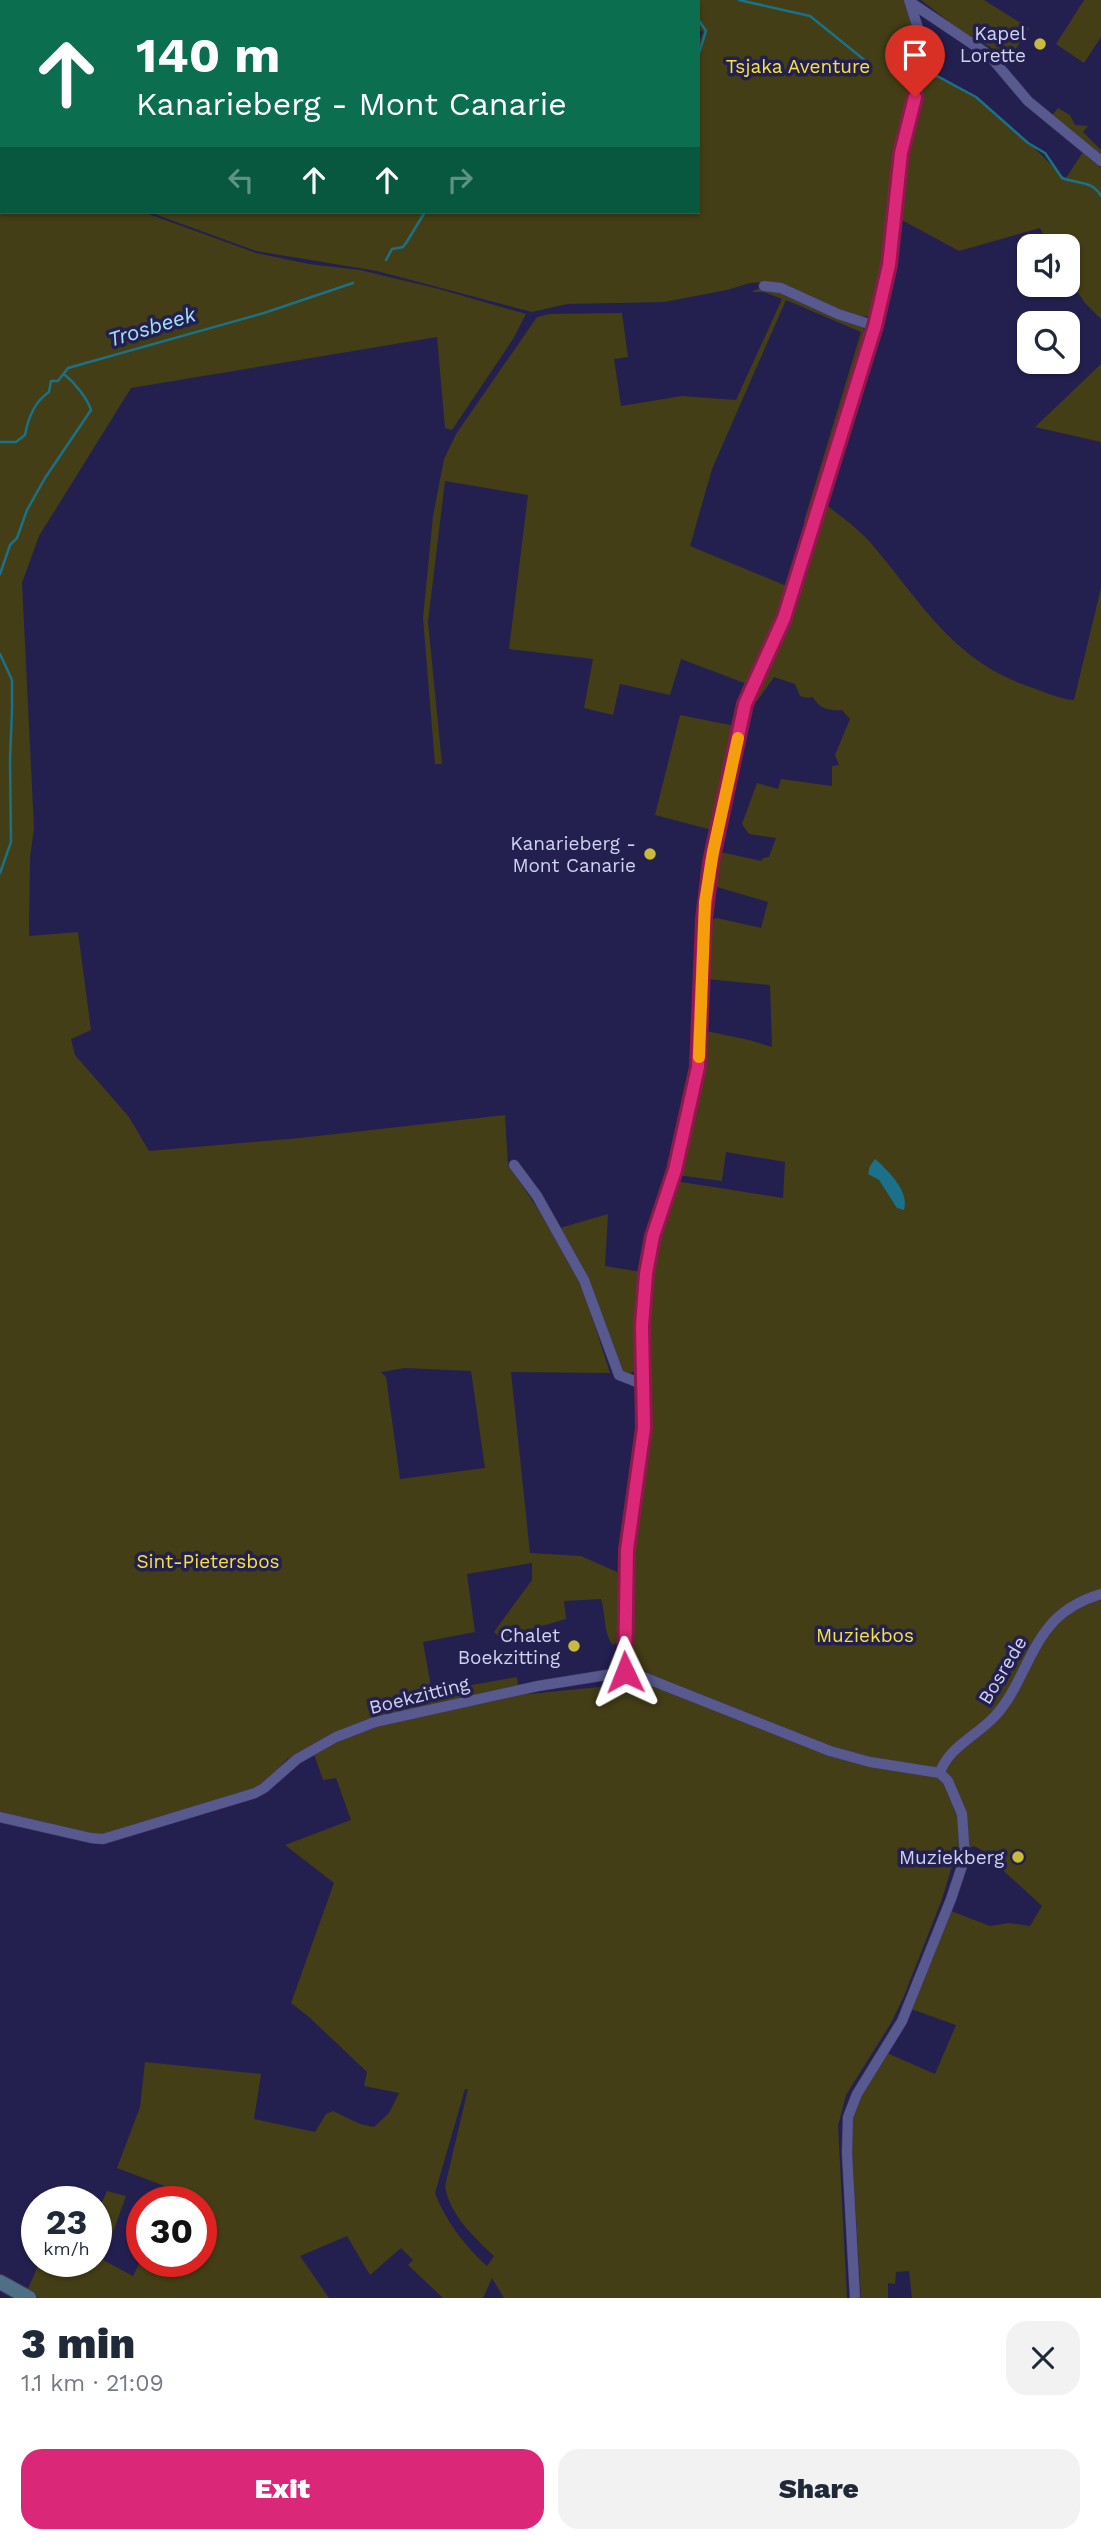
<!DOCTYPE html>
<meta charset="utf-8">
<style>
:root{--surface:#fff;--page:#f2f2f3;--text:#1f2937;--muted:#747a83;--accent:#db2777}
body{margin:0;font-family:"Work Sans",sans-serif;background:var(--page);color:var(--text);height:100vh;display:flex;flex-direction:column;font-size:26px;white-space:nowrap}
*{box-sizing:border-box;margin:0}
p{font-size:23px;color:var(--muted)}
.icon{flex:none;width:38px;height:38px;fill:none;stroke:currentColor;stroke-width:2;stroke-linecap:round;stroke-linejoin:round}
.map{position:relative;height:2298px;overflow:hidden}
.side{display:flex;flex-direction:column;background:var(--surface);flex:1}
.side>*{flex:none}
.banner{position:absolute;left:0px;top:0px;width:700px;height:214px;box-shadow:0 2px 5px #0004;background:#0b6e4f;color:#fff;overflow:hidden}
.tools{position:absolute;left:1017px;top:234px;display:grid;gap:14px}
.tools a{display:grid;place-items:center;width:63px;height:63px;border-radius:14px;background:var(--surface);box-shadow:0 2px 5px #0004;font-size:35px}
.speed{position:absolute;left:21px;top:2186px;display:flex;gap:14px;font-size:35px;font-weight:700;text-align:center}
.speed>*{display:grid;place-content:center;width:91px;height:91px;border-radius:50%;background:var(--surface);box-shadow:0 2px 5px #0004;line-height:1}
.speed small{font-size:18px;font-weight:400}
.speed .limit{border:10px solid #d22;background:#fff;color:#111}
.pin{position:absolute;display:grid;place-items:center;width:60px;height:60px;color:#fff;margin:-72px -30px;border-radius:50% 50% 50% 0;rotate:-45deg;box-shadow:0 0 7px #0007}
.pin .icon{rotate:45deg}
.me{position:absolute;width:77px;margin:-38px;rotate:358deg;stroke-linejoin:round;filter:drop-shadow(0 0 5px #0008)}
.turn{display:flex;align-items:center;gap:24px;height:147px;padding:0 21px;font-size:32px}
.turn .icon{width:91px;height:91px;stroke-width:2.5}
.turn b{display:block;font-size:49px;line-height:60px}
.lanes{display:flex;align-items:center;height:66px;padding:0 21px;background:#0003;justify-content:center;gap:35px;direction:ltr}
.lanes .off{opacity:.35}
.round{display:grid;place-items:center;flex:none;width:74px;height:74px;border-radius:21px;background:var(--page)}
.summary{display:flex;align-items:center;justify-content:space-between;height:119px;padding:0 21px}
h1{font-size:42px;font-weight:800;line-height:52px}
.primary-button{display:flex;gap:14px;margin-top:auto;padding:14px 21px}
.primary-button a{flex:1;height:80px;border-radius:21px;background:var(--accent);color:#fff;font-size:28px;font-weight:800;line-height:80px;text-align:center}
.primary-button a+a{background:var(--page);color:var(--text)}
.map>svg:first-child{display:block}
.green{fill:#433e15;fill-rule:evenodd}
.water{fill:#1b7189}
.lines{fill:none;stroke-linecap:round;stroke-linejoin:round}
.stream{stroke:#1b7189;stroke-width:2.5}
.street-casing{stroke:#403b65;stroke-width:11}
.secondary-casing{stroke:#403b65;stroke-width:16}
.street{stroke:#58598e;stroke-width:10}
.secondary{stroke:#4f6f87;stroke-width:14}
.route-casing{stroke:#8e194d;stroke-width:18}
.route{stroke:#db2777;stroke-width:12}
.slow{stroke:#f59e0b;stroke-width:12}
.poi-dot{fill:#caba3a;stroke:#232050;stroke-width:2.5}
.labels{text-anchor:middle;stroke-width:7;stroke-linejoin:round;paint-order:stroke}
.poi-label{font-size:19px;fill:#d0d2f1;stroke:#232050;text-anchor:end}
.park-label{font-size:19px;fill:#f6e23d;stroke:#232050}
.street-label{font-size:19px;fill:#d0d2f1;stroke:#232050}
.water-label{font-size:21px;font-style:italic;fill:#a3e1f6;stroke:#232050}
</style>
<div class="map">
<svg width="1101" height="2298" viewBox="0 0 1101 2298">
<rect width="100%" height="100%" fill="#232050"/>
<path class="green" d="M0,0l145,2h-143v155z
M651,0h254c5,16 17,40 18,56 1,22 -18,50 -22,72 -5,20 -8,42 -10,63 -4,37 1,94 -22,125l-10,1 -87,-35 -22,1 -23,7 -63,12 -97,2 -35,8 -155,-41 -121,-20 -107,-39h549v-167l5,-13 -5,-3v-27z
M921,0h63l45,28 -19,30 -49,-27z
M1084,0h17v37l-17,26 -28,-19z
M934,74c44,18 94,66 127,101l5,3 17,-26 18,16v151l-16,-16 -17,-25v-31h-18l-10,-19 -81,23 -59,-32 2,-55 7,-35 18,-53z
M1058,108l12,7 5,10 13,1 -5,6 18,18v8l-50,-41z
M0,158l2,54h141l113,41 53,11 51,6 79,19 87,25 -13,25 -61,91 -7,-2 -8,-91 -306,51 -92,148 -17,47 12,245 -4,30 -1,78 49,-4 13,98 -20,9 4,16 54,62 20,34 151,-13 205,-23 3,50 28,41 36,60 14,32 24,75 -99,-1 19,181 51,3 36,16 4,9 -2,60 -6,4c-10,-12 -7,-31 -12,-46l-37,2 2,18 -45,13 -16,11 -11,-11 38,-52v-17l-65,11 8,58 -52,10 9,50 85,-15 2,18 110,-11 2,-130 15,-121v-98l8,-97 21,-57 108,17 2,-36 -59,-10 -4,29 -45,-6 28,-124 1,-20 43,9 23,7 -2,-62 -64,-6 1,-58 10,-3 44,10 7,-26 -58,-17 6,-34 45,10 2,-3 6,-1 7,-19 -27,-4 -7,-10 15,-41 21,6 3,-10 51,7v-20l7,-1 -4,-10 15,-36 -8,-9c-12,1 -23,-1 -29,-13l-6,1 -7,-2 -5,-12 -21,-7 -17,24 -6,-4 73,-194c15,12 32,24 45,38 53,61 82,120 164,147 14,5 27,11 41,12l27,-112v1710h-189l-3,-27 -13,1 -1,12 -7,-1v15h-27l-10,-162c1,-34 19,-55 36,-83l48,21 21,-49 -45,-16 40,-98 39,15 19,-3 21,3 12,-20 -62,-57 -7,-3 -18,10 -13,43 -38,97 -13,27 -45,72 -8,31 9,172h-343l-12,-20 -9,20h-40l-35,-33 5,-5 -12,-12 -31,27 -23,-39 -47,20 29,42h-290l-12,-7 13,-30h56v-45l11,-25 19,5 -23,64 30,16 6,-12 3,-17v14h59v-59l-20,-1 10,-5 -74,-28 23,-61 5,-45 116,12 -7,45 61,13 11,-18 7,-3 27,13 14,3 15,-14 10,-20 -35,-7 3,-14 -58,-55 -18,-14 43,-120 -49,-38 66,-25 -15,-42 -13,2 -9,-26 -20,9 -6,-5 -15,17 -21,15 -146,45h-17l-89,-23zM885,1167l16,22 -7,11 -15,-20zM405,1368l66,3 14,97 -85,11 -14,-102 -5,-5zM465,2089h3l-23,97c4,28 29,51 49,70l-7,10c-22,-20 -42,-46 -52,-73z
M760,288h9l93,38 5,9 -59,188 -4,-2 57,-189 -75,-32 -74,169 -22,77 99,41 -19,53 -23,44 -66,-25 -11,36 -50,-11 -7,31 -29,-7 9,-49 -84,-10 19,-154 -83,-14 -17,141 14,142h-7l-12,-146 10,-102 11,-57 12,-25 81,-117 12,-3 73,-1 6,44 -14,2 7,47 61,-10 54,4 46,-101 -18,-7h-13z
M1101,364v78l-66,-15z
M680,715l55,11 -9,54 -14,50 -57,-15z
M608,1214l-3,52 36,6 -6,99 -8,4 -6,-2 -61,-145z"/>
<path class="water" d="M875,1159c13,11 35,33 29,51l-7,-2 -18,-28 -11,-6 2,-8z"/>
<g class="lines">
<path class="stream" d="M739,0l71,16 57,46
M696,2l1,-2
M698,19l8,12 -8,25
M927,78l10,-2 39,21 52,46 17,10 17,25c15,6 30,2 39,18
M450,212h1
M386,260l6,-11 11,-2 3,-4 19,-31
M0,442h16l9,-7c3,-17 9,-33 24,-43l2,-11h7l10,-13 196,-55 89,-30
M0,574l10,-29 7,-7 10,-28 18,-32 46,-68c-4,-12 -16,-27 -26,-35
M0,654l12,26v29l-2,51 1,82 -11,31"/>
<g class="street-casing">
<path id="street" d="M910,2l79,53 39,46 73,60
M764,286l17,2 57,26 37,12
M514,1165l23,31 47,84 35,95 23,9
M625,1672l2,-122 17,-122 -2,-102 4,-52 7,-38 22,-67 23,-102 5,-148 8,-57 34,-158 39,-86 82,-261 20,-78 15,-126 8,-38 17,-52 -1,-13 -16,-50
M940,1773c7,-25 38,-38 55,-57 26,-28 33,-68 60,-96 13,-13 29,-21 46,-26
M0,1817l91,21 12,1 152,-46 9,-5 33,-29 39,-22 39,-15 163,-36 87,-14 18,5 187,74 40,11 70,11
M855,2298l-8,-145 1,-36 9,-23 45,-73 49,-122 14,-42 -3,-43 -14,-33 -8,-8"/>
</g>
<g class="secondary-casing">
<path id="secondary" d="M0,2282l29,16"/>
</g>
<use href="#street" class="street"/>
<use href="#secondary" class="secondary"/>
</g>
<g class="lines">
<g class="route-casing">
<path id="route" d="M625,1672l2,-122 17,-122 -2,-102 4,-52 7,-38 22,-66 23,-103 6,-148 7,-57 34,-158 39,-86 91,-292 14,-61 12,-112 14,-56"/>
</g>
<use href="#route" class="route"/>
<path class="slow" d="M699,1057l6,-155 8,-50 25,-114"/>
</g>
<g class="poi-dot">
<circle cx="1040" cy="44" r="7"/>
<circle cx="650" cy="854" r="7"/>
<circle cx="574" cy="1646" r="7"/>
<circle cx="1018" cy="1857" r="7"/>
</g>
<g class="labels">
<g class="poi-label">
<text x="1026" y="40">Kapel<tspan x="1026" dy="22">Lorette</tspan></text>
<text x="636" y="850">Kanarieberg -<tspan x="636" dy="22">Mont Canarie</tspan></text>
<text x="560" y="1642">Chalet<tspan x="560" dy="22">Boekzitting</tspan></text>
<text x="1004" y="1864">Muziekberg</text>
</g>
<g class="park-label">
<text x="798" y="73">Tsjaka Aventure</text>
<text x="208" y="1568">Sint-Pietersbos</text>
<text x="865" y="1642">Muziekbos</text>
</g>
<g class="street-label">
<text transform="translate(1002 1670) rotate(-59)" y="7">Bosrede</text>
<text transform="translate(419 1695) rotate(-14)" y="7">Boekzitting</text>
</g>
<g class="water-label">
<text transform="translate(152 327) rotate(-17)" y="7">Trosbeek</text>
</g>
</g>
</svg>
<div class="tools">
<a><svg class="icon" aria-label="sound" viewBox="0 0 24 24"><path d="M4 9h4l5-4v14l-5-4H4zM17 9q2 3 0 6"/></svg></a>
<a><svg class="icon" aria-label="search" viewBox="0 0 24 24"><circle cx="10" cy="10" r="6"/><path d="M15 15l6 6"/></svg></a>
</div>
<div class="speed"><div>23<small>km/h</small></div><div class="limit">30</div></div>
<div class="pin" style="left:915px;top:97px;background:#d93025"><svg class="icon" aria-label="arrive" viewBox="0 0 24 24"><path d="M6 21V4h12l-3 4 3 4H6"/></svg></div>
<svg class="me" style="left:625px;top:1672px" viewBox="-20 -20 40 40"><path d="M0-17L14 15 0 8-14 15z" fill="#db2777" stroke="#fff" stroke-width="4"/></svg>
<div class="banner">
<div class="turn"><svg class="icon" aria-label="ahead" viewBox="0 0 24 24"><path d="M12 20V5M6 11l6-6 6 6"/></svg><div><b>140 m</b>Kanarieberg - Mont Canarie</div></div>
<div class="lanes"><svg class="icon off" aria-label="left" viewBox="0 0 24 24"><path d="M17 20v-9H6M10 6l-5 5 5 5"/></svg><svg class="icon" aria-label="ahead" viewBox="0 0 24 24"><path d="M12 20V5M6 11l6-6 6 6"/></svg><svg class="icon" aria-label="ahead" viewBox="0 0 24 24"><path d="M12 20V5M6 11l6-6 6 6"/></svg><svg class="icon off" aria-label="right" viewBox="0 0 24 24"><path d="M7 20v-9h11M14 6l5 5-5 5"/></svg></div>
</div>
</div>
<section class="side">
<div class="summary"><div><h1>3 min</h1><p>1.1 km · 21:09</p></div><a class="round"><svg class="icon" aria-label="close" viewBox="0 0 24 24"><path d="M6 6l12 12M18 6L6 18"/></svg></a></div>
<div class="primary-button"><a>Exit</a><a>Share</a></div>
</section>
